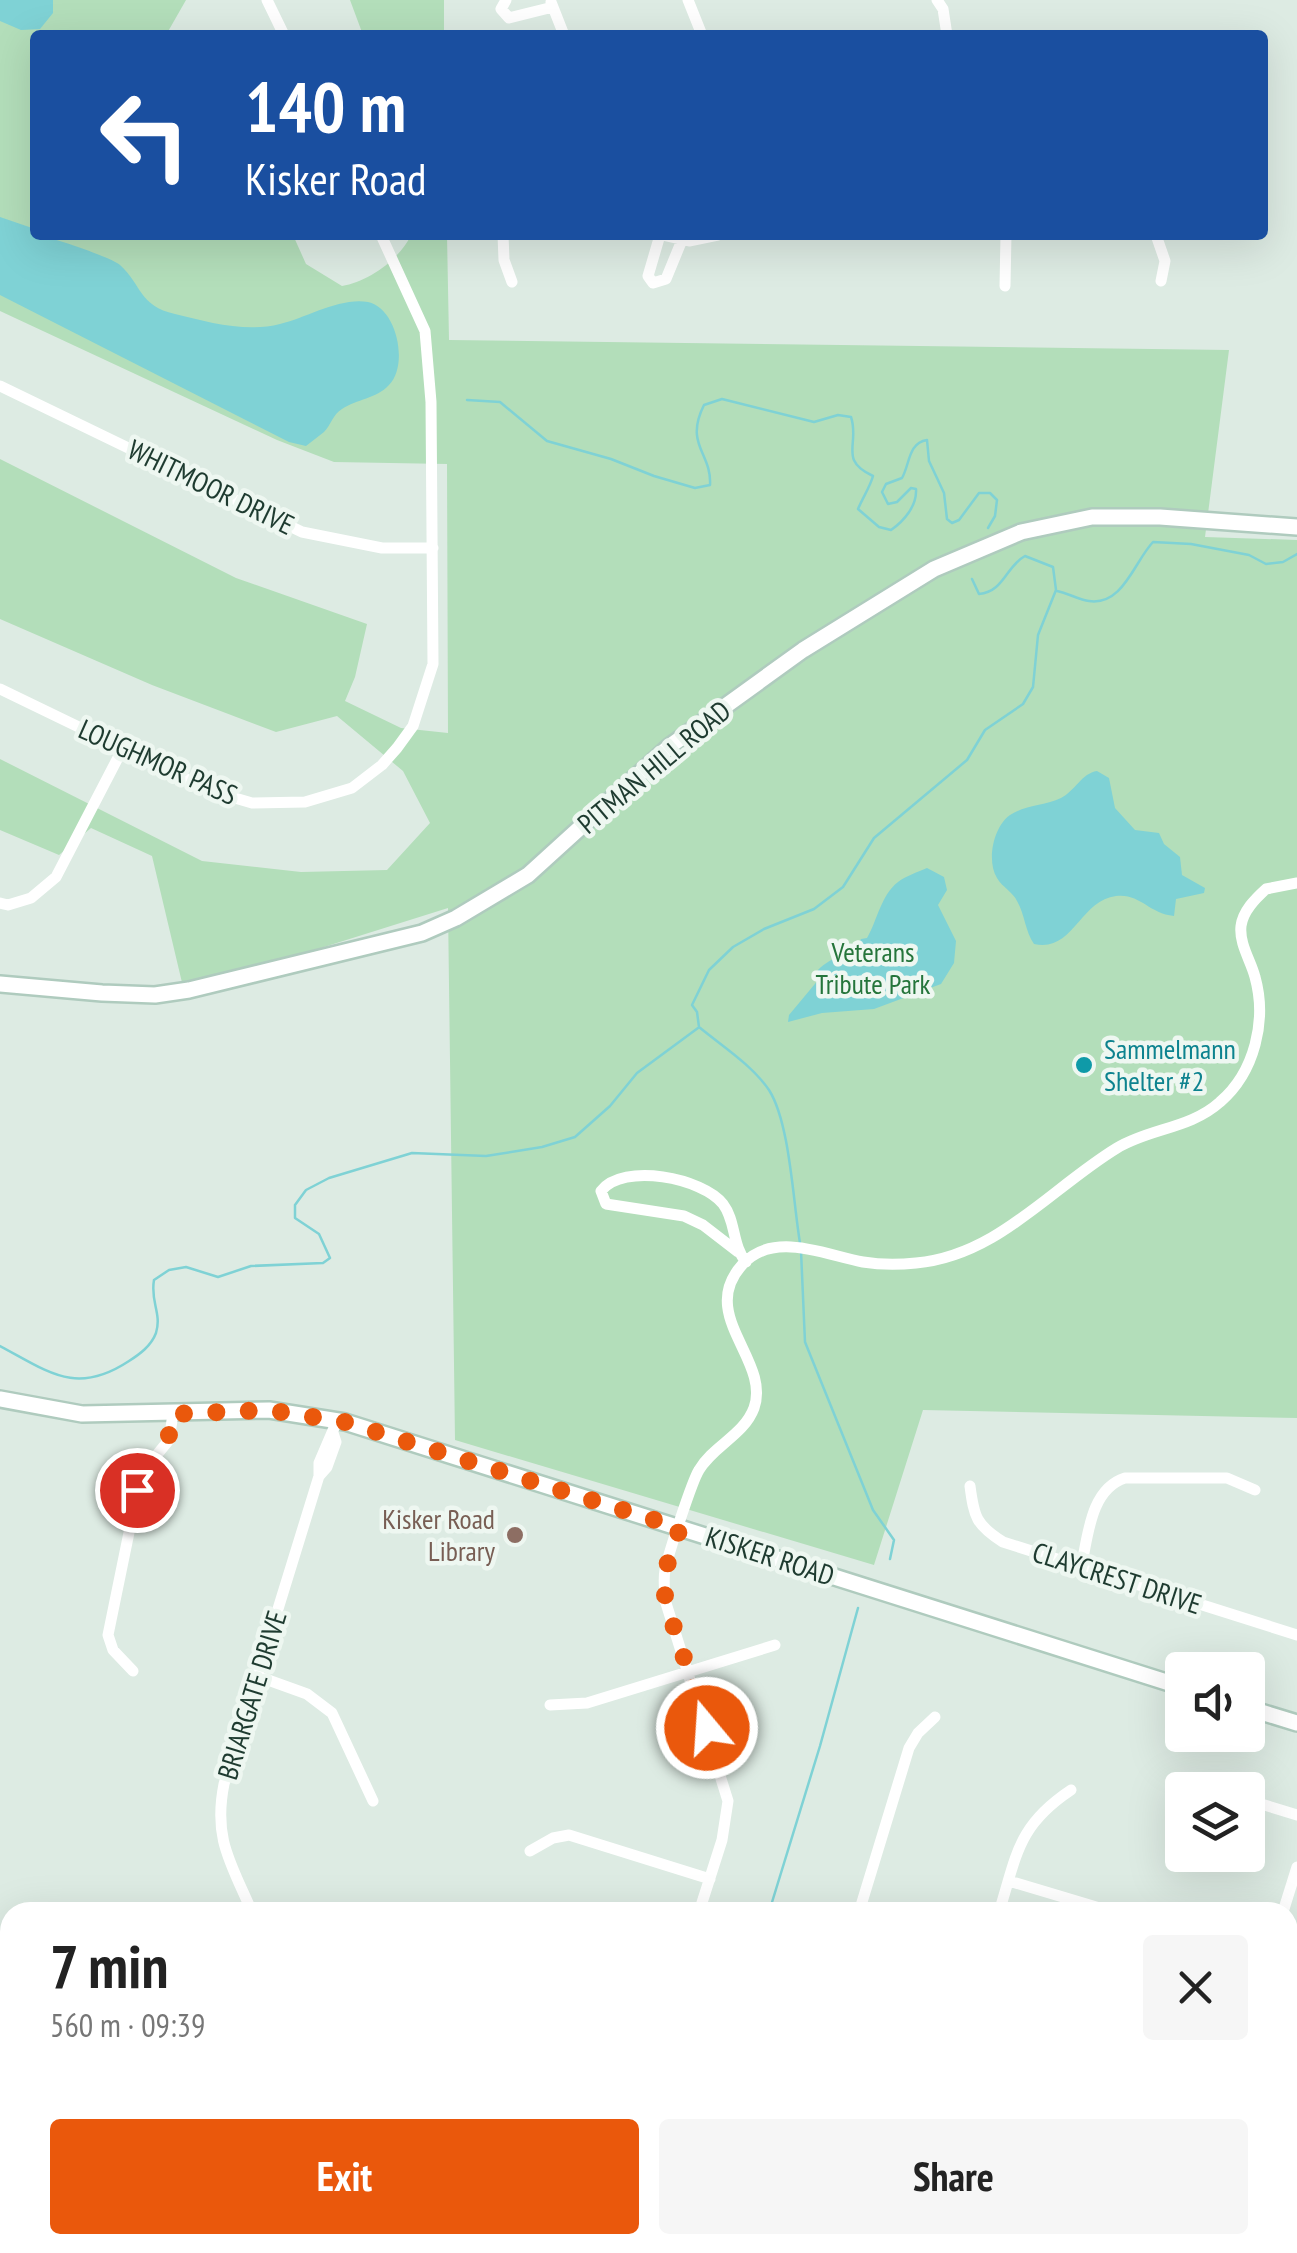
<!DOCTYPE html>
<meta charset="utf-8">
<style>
:root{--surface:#fff;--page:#f6f6f6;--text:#222;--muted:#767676;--accent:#ea580c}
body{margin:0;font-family:"PT Sans Narrow",sans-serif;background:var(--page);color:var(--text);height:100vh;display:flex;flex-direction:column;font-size:38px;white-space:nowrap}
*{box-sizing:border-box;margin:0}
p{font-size:32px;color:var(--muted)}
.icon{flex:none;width:55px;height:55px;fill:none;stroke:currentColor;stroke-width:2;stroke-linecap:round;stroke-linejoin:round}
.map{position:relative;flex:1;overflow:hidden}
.panel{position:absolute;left:0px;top:1902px;width:1298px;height:352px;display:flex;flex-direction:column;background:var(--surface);border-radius:30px 30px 0 0;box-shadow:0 10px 40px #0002}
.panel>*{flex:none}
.top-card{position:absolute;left:30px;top:30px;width:1238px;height:210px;border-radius:10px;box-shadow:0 10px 40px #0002;background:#1a4fa0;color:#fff;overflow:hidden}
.buttons{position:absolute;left:1165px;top:1652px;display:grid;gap:20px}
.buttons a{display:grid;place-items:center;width:100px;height:100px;border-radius:10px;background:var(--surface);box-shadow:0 10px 40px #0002;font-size:50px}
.pin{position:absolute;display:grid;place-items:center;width:85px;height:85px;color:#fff;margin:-42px;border:5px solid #fff;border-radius:50%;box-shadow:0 2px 10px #0007}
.me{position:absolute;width:110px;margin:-55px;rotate:342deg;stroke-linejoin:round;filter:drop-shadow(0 0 8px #0008)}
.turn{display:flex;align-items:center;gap:35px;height:210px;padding:0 50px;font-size:45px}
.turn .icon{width:130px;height:130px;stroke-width:2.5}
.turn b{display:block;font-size:70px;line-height:85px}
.round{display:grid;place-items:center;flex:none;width:105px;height:105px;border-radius:10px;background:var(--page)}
.summary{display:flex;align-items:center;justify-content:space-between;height:170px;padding:0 50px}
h1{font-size:60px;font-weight:800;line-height:75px}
.button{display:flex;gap:20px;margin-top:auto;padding:20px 50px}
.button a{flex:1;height:115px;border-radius:10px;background:var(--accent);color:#fff;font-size:40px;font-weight:800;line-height:115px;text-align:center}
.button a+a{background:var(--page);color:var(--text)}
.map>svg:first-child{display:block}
.green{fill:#b3deba}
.water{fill:#7fd2d5}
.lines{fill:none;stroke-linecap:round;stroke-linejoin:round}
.stream{stroke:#7fd2d5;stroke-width:2.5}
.secondary-casing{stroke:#afcbbe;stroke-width:20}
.minor{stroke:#fff;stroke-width:11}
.secondary{stroke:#fff;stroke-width:15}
.route{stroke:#ea580c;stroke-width:18;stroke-dasharray:0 32.4}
.culture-dot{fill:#0f9aa8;stroke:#eef7f1;stroke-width:4}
.education-dot{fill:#8d6e63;stroke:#eef7f1;stroke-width:4}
.labels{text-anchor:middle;stroke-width:9;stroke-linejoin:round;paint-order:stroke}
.street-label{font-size:28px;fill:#1e3b30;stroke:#eef7f1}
.park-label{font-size:28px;fill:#25753b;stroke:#eef7f1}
.culture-label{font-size:28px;fill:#0d838f;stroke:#eef7f1;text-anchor:start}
.education-label{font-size:28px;fill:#785e54;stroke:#eef7f1;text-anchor:end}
</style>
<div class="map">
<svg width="1297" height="2253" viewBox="0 0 1297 2253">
<rect width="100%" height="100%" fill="#ddebe3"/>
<path class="green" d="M0,0h186l-20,35h-131v200h258l13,29 36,22c26,-4 58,-27 69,-51h36l2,105 780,10 -24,187 92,3v878l-374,-8 -49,155 -419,-125 -7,-532 -264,83 -32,-135 -61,-28 -32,27 -59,-25v-71l202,102 99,11 86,-2 43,-47 -27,-52 -66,-55 -61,16 -124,-47 -152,-66v-160l236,119 131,46 -12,53 -10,24 56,27 47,5 -1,-269 -113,-2 -57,-22 -277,-129z
M350,0h94v35h-81z"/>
<path class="water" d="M0,0h53v13l-13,16 -19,1 -21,-9z
M0,217l35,12v6c11,0 78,23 85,30 22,20 19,41 55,49 33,8 71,19 105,10 26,-6 60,-27 88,-22 29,6 41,63 21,83 -13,14 -32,14 -47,24 -9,5 -11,16 -18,23 -6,5 -12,9 -18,14l-17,-4 -289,-147z
M1097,771l12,7 6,30 20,22 24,3 5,11 16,13 2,18 23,13 -1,5 -28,6 -2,17c-26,-3 -34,-23 -58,-20 -36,4 -43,57 -82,48 -9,-13 -9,-29 -17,-43 -4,-9 -15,-14 -20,-23 -11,-18 -3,-52 13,-63 17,-11 35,-9 51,-17 14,-7 21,-25 36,-27z
M927,868l17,9 3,13 -9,15 18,36 -2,22 -13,21 -67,25 -52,4 -34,9 1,-7 30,-36 -1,-9c13,-14 36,-17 43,-31l6,-1c10,-17 14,-43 31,-56 8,-6 20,-10 29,-14z"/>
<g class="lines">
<path class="stream" d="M467,400l33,2 47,39 64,18 43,17 41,12 15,-3c2,-32 -26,-40 -6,-80l18,-6 92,23 24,-7 13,2c9,27 -13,43 22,59 -3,11 -10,21 -15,33l21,18 12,3c13,-9 26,-24 25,-41l-5,-1 -14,14 -9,2 -6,-12 4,-8 16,-6c8,-14 6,-35 25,-38l2,21 15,32 3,26 5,4 7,-3 20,-27h11l7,7 -2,16 -7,12
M1057,591c11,2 22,9 32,10 34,5 45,-39 64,-59l38,2 58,11 17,9 17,-2 14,-8
M800,1243c-7,-41 -10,-120 -31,-153 -17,-25 -47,-44 -70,-63l-2,-15 -5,-7 17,-35 24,-23 31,-18 50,-20 29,-22 31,-49 93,-78 18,-30 38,-26 10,-17 5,-52 18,-45 -3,-23 -28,-11c-19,10 -21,36 -46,38l-7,-15
M801,1251l4,91 68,168 21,30 -4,19
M0,1346c49,26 76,50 129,15 11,-7 22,-15 27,-28 6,-20 -6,-31 -2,-53l15,-10 17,-3 32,10 33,-11 72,-3 7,-5 -11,-24 -24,-16v-13l11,-15 23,-12 83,-25 74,3 56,-9 33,-10 35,-31 27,-33 61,-45
M769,1912l51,-166 38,-138"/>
<g class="secondary-casing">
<path id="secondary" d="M0,984l102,9 53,2 34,-5 233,-57 34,-15 72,-43 142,-129 133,-96 131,-81 87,-37 71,-15h68l137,10
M0,1399l82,15 187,-4 76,12 837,265
M1248,1708l49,15"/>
</g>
<path class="minor" d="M267,0l17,35
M506,0l-5,9 8,9 44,-11
M688,0l14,35
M937,0l6,9 4,26
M551,2l13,33
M503,235l1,25 8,22
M660,235l-12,41 5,7 13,-4 16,-39
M662,235l27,6 29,-6
M1156,235l9,26 -4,20
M1005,286l1,-51
M0,386l302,146 80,16h51
M0,689l211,102 41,12 53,-1 47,-14 30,-23 15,-17 16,-22 20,-62 -2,-262 -6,-71 -44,-96
M0,903l8,2 23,-7 25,-21 67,-129
M738,1252l-35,-27 -19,-9 -78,-12 -5,-13c22,-29 102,-13 122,13 13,17 9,41 23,58
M319,1476l8,-9 9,-25 -3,-9
M970,1486c4,31 6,39 33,56l294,93
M1081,1568c7,-31 9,-79 44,-90h102l28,12
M133,1671l-20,-21 -5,-15 33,-161 28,-34 4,-26
M257,1676l50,18 25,19 41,88
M550,1705l37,-2 188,-58
M1248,1800l49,15
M530,1851l23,-13 16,-3 141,44
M1009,1881l104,31
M252,1912c-21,-49 -39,-73 -28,-128l95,-308v-13l18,-42
M699,1912l23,-72 6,-39 -63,-201c0,-9 -2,-20 0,-30 3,-15 27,-89 34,-100 14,-24 45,-35 55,-62 17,-48 -57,-93 -12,-143 31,-35 83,-10 121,-3 18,3 35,3 53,1 81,-7 135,-75 201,-115 33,-20 73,-19 103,-46 35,-30 47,-82 35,-125 -4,-16 -16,-33 -14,-51 2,-15 14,-27 25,-37l31,-6
M859,1912l50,-164 9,-15 17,-16
M999,1912c18,-57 18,-86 72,-122
M1283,1912l14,-45
M1288,1951l9,3
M733,2253l2,-8
M1154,2253l6,-8"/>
<use href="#secondary" class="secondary"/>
</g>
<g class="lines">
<path class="route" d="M137,1490l10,-26 21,-24 5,-26 96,-4 76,12 335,106 -15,43v29l42,128"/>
</g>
<circle class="culture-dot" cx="1084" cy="1065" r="10"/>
<circle class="education-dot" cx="515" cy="1535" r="10"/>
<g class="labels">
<g class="street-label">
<text transform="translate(211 487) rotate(26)" y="10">WHITMOOR DRIVE</text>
<text transform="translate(158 762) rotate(24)" y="10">LOUGHMOR PASS</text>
<text transform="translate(654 767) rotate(-40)" y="10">PITMAN HILL ROAD</text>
<text transform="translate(770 1556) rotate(18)" y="10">KISKER ROAD</text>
<text transform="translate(1117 1578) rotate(18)" y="10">CLAYCREST DRIVE</text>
<text transform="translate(252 1695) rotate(-73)" y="10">BRIARGATE DRIVE</text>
</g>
<g class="park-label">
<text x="873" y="962">Veterans<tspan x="873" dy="32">Tribute Park</tspan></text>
</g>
<g class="culture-label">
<text x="1104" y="1059">Sammelmann<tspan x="1104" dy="32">Shelter #2</tspan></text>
</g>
<g class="education-label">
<text x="495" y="1529">Kisker Road<tspan x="495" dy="32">Library</tspan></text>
</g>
</g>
</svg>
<div class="buttons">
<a><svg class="icon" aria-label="sound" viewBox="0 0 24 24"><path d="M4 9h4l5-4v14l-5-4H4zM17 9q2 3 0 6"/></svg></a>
<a><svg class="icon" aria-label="layers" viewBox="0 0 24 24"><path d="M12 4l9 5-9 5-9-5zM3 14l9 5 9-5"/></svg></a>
</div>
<div class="pin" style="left:137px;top:1490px;background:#d93025"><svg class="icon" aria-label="arrive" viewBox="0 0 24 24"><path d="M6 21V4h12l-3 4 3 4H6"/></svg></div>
<svg class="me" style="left:707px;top:1728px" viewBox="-20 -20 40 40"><circle r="17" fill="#ea580c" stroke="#fff" stroke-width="3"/><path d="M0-11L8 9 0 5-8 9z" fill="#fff"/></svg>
<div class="top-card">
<div class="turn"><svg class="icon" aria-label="left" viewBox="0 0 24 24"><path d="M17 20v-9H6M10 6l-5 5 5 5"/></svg><div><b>140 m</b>Kisker Road</div></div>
</div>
<section class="panel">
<div class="summary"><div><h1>7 min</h1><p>560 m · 09:39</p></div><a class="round"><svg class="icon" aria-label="close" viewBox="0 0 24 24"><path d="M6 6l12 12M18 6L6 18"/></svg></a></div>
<div class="button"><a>Exit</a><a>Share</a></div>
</section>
</div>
